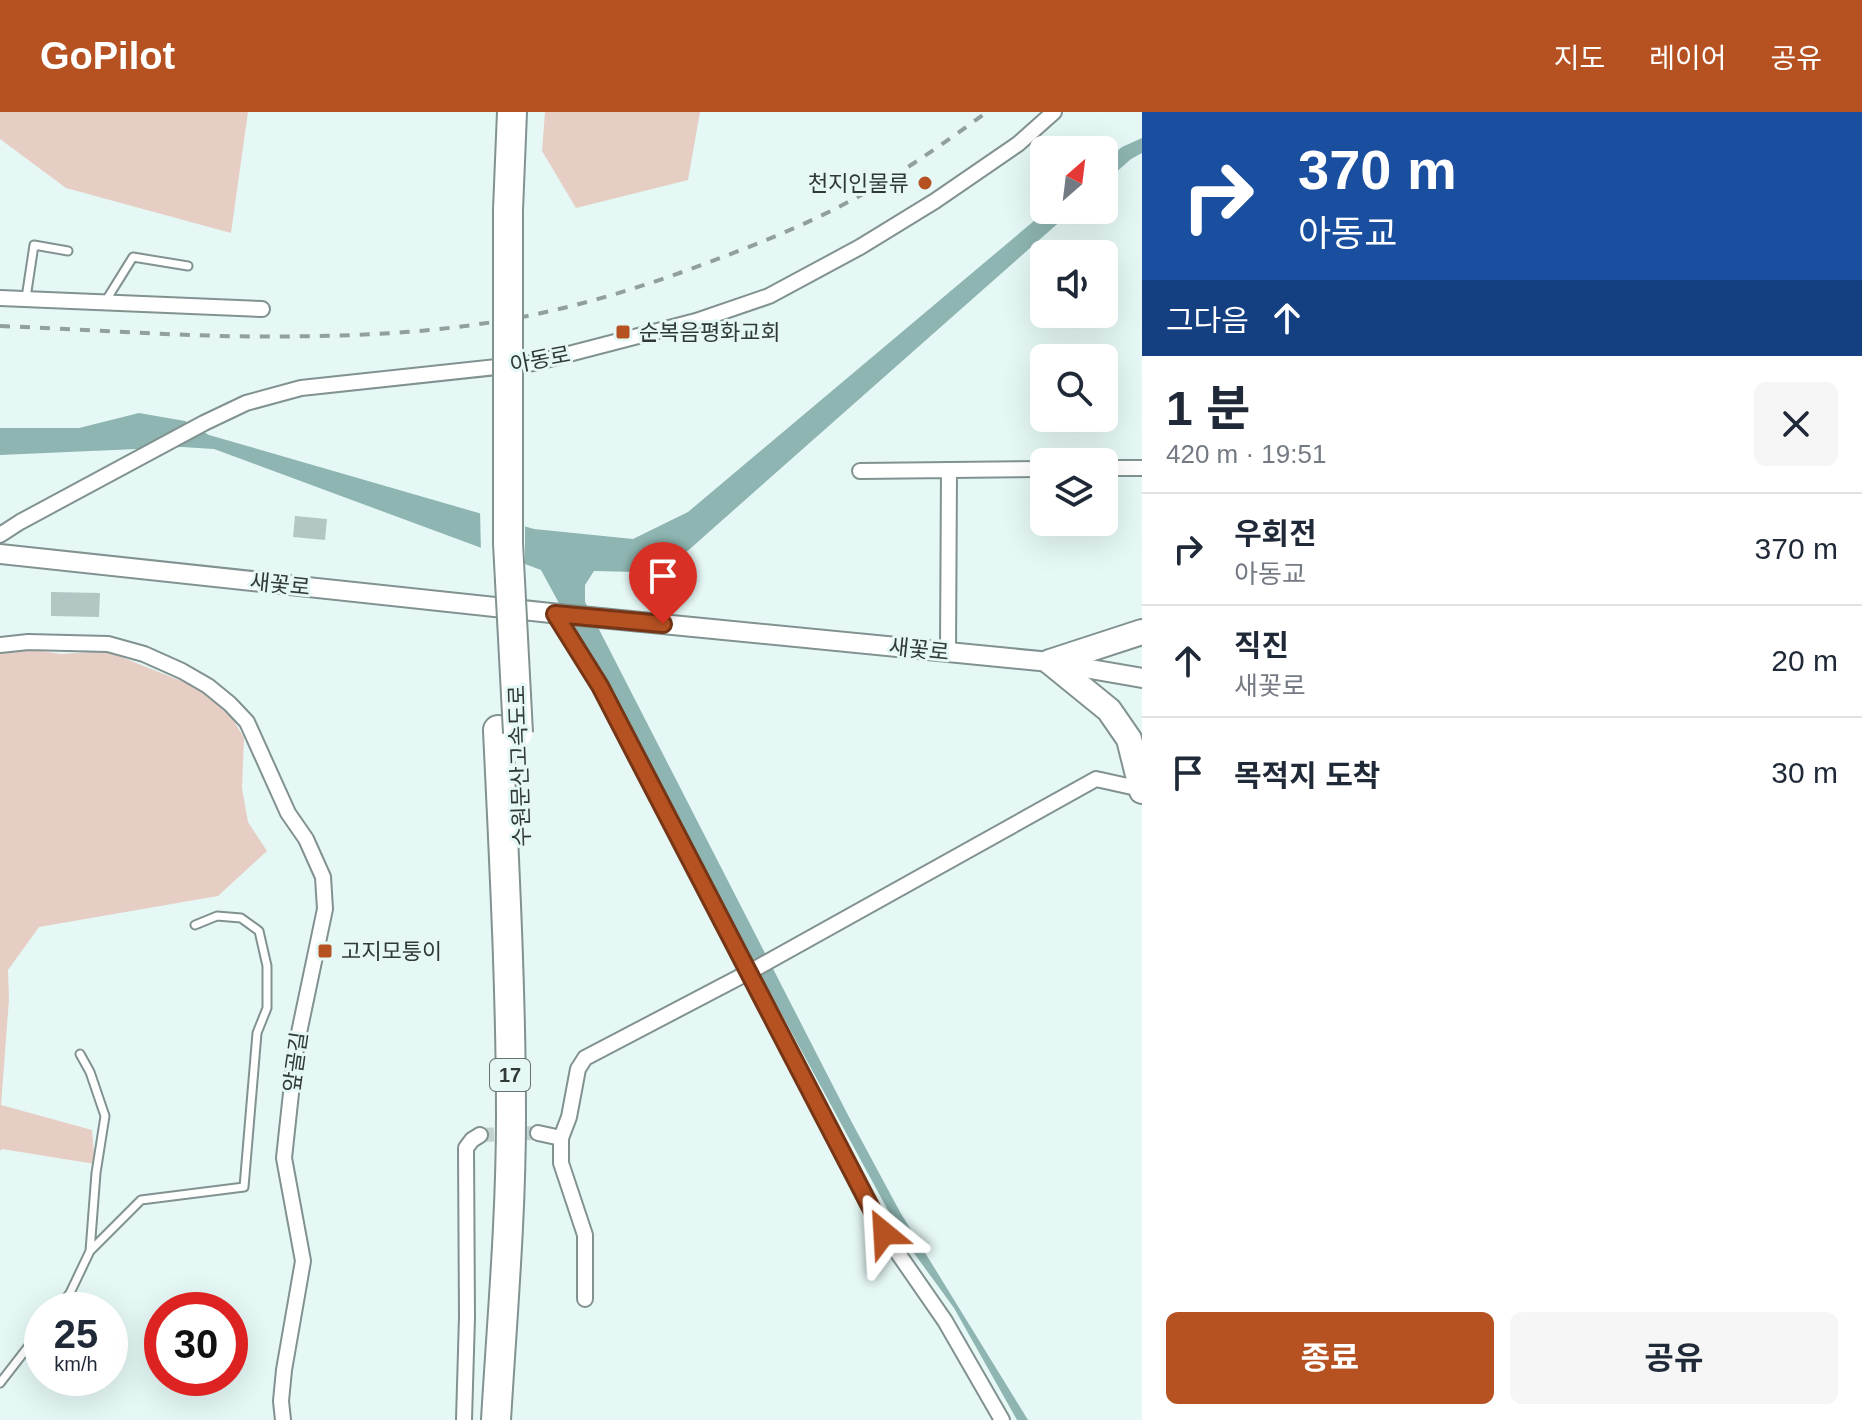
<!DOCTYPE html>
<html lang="ko">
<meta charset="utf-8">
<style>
:root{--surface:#fff;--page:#f6f6f7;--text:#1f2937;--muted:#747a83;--line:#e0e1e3;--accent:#b65121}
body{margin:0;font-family:Helvetica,"Noto Sans KR",sans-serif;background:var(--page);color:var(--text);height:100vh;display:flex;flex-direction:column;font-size:30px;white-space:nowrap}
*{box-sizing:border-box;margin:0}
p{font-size:26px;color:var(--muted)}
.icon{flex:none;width:44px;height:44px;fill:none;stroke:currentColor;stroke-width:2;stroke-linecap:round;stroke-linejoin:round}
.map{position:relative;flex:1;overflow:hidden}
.panel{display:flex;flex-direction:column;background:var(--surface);width:720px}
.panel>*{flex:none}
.guide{background:#1a4fa0;color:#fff;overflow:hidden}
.needle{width:52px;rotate:28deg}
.fabs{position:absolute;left:1030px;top:24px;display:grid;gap:16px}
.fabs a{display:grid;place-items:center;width:88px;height:88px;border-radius:12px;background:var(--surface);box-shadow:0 8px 32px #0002;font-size:40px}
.speed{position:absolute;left:24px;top:1180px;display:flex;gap:16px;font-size:40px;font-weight:700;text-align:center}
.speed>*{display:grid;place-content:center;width:104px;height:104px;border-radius:50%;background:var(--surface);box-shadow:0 8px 32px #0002;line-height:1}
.speed small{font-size:20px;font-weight:400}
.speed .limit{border:12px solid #d22;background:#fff;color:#111}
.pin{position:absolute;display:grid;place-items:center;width:68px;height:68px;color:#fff;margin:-82px -34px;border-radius:50% 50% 50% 0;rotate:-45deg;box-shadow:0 0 8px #0007}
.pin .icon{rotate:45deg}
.me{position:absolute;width:88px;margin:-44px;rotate:333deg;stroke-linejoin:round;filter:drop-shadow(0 0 6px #0008)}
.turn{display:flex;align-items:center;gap:28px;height:168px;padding:0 24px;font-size:36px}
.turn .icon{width:104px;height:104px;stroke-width:2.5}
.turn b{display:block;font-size:56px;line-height:68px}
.then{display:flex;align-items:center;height:76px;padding:0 24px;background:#0003;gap:16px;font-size:30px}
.round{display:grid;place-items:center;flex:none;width:84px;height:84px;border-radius:12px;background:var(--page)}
.overview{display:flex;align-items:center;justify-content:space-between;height:136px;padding:0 24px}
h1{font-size:48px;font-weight:700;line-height:60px}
.primary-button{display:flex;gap:16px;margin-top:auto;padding:16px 24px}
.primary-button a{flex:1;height:92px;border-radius:12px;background:var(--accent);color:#fff;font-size:32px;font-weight:700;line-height:92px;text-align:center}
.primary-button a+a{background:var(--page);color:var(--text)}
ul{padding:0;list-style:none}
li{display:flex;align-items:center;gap:24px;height:112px;padding:0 24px;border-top:2px solid var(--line)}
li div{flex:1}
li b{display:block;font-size:30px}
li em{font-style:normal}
header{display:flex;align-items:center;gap:48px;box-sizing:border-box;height:112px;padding:0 40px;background:var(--accent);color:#fff}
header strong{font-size:38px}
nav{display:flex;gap:44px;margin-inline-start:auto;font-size:28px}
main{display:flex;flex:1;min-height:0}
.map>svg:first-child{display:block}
.green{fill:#e7cec4}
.water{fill:#8eb5b1}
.pier{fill:#e5f8f6}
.building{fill:#b3c6c4}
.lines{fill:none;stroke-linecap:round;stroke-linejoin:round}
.minor-tunnel{stroke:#c1d2d0;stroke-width:14;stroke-dasharray:14 7;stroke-linecap:butt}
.service-casing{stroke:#819290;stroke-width:11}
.minor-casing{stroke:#819290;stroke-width:18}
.tertiary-casing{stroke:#819290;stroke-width:22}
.primary-casing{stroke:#819290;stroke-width:28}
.motorway-casing{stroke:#819290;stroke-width:32}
.service{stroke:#fff;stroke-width:7}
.minor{stroke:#fff;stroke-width:14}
.tertiary{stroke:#fff;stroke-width:18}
.primary{stroke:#fff;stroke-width:24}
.motorway{stroke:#fff;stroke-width:28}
.rail{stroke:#919f9e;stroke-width:4;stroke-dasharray:10 10;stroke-linecap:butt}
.motorway-bridge-casing{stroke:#819290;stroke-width:32;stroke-linecap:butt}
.motorway-bridge{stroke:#fff;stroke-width:28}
.route-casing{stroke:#763515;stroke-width:20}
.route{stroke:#b65121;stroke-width:14}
.poi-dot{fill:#b65121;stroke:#e5f8f6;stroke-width:3}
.labels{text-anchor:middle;stroke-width:6;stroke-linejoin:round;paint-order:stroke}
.shield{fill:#e5f8f6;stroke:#677271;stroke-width:2}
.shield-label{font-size:20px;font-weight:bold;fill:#313938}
.poi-label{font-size:22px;fill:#313938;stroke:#e5f8f6;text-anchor:start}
.street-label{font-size:22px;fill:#313938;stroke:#e5f8f6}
</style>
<header>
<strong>GoPilot</strong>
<nav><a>지도</a><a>레이어</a><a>공유</a></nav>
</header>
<main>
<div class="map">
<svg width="1142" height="1308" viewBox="0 0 1142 1308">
<rect width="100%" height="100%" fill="#e5f8f6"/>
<path class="green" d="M0,0h248l-17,121 -165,-45 -66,-49z
M545,0h155l-12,68 -112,28 -34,-57z
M9,534l52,8 45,-3 88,35 30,18 20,34 -2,50 6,34 19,29 -49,45 -179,31 -31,43 1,29 -8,106 91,25 3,34 -93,-15 -2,2v-501z"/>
<path class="water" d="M1142,26v15l-11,6 -27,24v-21l18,-15z
M1047,98h26l-390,345 -47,17 -42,-1 -9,14v17l264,515 51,95 128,208h-11l-63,-112 -51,-70 -362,-668 -327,-121 -32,-2 -182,8v-27h79l60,-15 46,8 24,14 325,94 99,10 55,-27z"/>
<path class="pier" d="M480,398l45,13v47l-44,-17z"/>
<path class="building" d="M295,404l32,3 -2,21 -32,-3z
M51,480l49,1 -1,24 -48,-1z"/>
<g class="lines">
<path class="minor-tunnel" d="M480,1023l58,-2"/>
<g class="service-casing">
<path id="service" d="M26,186l8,-53 34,6
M105,190l28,-45 55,9
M80,942l10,18 15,44 -9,57 -6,78
M57,1198l13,-17 20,-42 51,-51 103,-13 13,-154 10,-25v-42l-8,-35 -18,-13 -24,-2 -22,9
M0,1271l42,-54"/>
</g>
<g class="minor-casing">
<path id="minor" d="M0,186l262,11
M1104,356h38
M860,359l184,-2
M0,423l20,-13 184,-99 42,-20 55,-15 233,-25 162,-42 73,-25 91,-49 75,-46 83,-57 36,-32
M555,502l45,72 284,547 61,88 57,99
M0,533l28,-3 80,2 36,10 38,17 26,15 22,18 17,18 41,91 18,26 17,38 2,32 -29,138 -12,111 19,103 -19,109 -3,31 2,19
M948,540l1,-182
M538,1021l23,5
M585,1187v-64l-24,-72v-25l8,-21 9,-48 7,-11 168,-88 343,-191 45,10
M464,1308l3,-103 -1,-169 6,-8 8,-5"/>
</g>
<g class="tertiary-casing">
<path id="tertiary" d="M0,442l560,60 490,48 92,16"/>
</g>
<g class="primary-casing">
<path id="primary" d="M1050,550l59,48 20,29 13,52
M1050,550l92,-30"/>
</g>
<g class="motorway-casing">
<path id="motorway" d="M508,98l4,-98
M496,1308c6,-101 15,-202 15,-303 0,-129 -7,-258 -13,-387"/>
</g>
<use href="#service" class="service"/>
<use href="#minor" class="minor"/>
<use href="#tertiary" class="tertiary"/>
<use href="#primary" class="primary"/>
<use href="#motorway" class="motorway"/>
<path class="rail" d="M0,214c105,4 210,13 315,10 74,-1 150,-7 222,-22 66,-14 129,-35 191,-59 42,-16 83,-33 122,-54 48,-25 93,-57 137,-89"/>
<g class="motorway-bridge-casing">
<path id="motorway-bridge" d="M508,98v333l10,190"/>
</g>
<use href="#motorway-bridge" class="motorway-bridge"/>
</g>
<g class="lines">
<g class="route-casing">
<path id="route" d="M663,512l-108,-10 45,72 284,547"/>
</g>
<use href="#route" class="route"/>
</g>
<g class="poi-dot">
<circle cx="925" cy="71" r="8"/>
<rect x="615" y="212" width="16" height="16" rx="4"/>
<rect x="317" y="831" width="16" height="16" rx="4"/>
</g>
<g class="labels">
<rect class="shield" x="490" y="947" width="40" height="32" rx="6"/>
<g class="shield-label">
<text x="510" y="970">17</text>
</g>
<g class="poi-label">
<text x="909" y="79" text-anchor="end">천지인물류</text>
<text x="639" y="228">순복음평화교회</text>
<text x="341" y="847">고지모퉁이</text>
</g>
<g class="street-label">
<text transform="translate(540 247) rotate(-11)" y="8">아동로</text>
<text transform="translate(280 472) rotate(6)" y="8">새꽃로</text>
<text transform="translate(919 537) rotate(6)" y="8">새꽃로</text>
<text transform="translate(519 654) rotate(-92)" y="8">수원문산고속도로</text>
<text transform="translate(295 950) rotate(-82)" y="8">앞골길</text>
</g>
</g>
</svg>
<div class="fabs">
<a><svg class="needle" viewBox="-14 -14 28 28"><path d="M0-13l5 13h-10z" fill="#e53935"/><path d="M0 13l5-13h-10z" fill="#747a83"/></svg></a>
<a><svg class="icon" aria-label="sound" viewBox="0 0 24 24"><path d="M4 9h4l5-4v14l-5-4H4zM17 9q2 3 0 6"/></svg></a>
<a><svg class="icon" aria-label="search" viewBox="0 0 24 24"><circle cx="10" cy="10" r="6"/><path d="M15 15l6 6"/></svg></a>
<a><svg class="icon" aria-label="layers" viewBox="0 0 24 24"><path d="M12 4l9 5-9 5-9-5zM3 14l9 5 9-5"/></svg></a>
</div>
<div class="speed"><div>25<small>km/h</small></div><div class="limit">30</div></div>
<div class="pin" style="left:663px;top:512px;background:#d93025"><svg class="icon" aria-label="arrive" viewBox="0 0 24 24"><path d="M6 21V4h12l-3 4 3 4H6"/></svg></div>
<svg class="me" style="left:884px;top:1121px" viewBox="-20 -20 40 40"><path d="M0-17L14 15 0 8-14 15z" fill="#b65121" stroke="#fff" stroke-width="4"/></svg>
</div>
<section class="panel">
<div class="guide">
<div class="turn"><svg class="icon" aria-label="right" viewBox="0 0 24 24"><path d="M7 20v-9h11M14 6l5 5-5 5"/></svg><div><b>370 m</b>아동교</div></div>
<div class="then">그다음<svg class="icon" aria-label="ahead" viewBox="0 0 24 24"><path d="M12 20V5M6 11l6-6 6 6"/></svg></div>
</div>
<div class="overview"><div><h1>1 분</h1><p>420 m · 19:51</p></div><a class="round"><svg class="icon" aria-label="close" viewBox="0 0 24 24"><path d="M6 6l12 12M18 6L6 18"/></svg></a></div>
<ul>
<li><svg class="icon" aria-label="right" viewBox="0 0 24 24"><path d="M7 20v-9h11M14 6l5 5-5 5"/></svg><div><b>우회전</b><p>아동교</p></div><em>370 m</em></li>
<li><svg class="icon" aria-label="ahead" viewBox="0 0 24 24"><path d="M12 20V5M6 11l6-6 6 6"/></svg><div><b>직진</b><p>새꽃로</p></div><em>20 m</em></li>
<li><svg class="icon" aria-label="arrive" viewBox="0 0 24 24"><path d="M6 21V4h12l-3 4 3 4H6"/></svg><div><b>목적지 도착</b></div><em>30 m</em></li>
</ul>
<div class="primary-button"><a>종료</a><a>공유</a></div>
</section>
</main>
